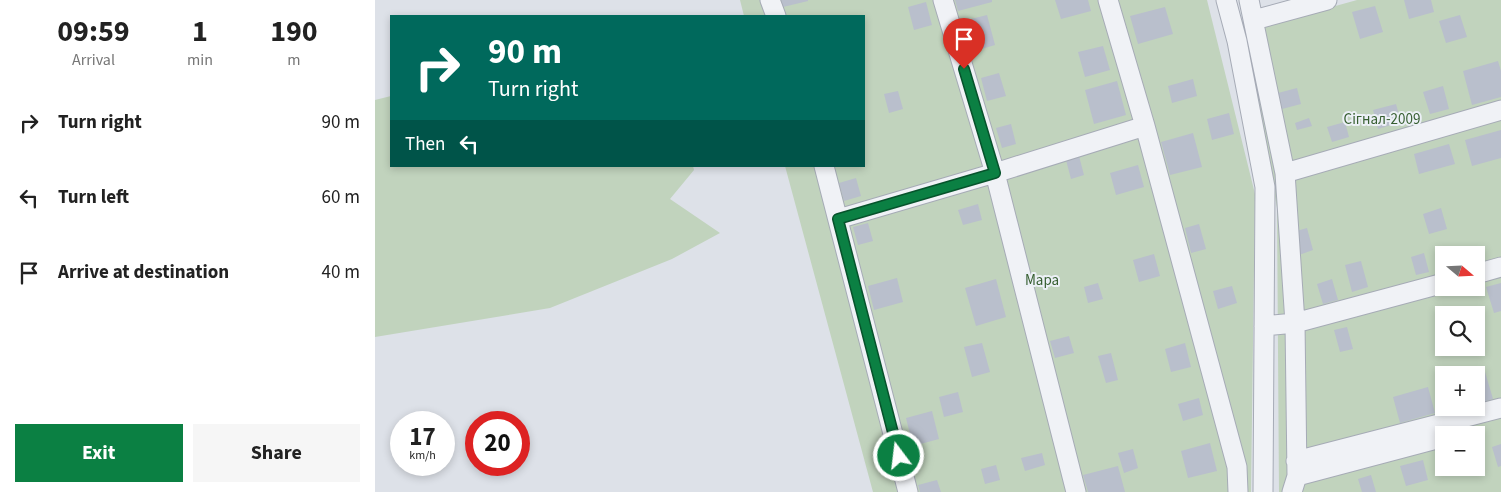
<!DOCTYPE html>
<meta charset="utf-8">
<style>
:root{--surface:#fff;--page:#f6f6f6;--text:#222;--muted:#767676;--accent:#0b8043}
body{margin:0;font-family:"Source Sans 3",sans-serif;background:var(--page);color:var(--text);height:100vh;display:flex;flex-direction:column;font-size:19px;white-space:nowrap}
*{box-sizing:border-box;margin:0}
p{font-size:16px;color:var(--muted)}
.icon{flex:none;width:28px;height:28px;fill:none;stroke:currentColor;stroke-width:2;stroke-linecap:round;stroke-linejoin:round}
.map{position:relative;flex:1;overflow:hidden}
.drawer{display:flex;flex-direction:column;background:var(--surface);width:375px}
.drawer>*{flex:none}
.banner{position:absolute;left:15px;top:15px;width:475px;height:152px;border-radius:0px;box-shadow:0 2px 8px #0003;background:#00695c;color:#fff;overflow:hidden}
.needle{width:32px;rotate:109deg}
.fabs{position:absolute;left:1060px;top:246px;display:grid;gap:10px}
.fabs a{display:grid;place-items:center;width:50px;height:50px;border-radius:0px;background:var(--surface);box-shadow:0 2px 8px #0003;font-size:25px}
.speed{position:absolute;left:15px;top:411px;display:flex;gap:10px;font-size:25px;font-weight:700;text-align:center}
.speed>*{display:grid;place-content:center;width:65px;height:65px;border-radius:50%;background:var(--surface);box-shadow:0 2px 8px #0003;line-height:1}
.speed small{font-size:12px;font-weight:400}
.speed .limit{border:8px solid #d22;background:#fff;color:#111}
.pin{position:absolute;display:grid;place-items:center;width:42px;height:42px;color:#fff;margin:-51px -21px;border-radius:50% 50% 50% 0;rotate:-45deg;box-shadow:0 0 5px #0007}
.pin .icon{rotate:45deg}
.me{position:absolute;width:55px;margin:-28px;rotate:345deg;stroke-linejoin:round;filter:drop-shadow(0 0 4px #0008)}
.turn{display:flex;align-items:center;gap:18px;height:105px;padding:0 15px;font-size:22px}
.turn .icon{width:65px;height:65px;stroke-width:2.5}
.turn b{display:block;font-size:35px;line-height:42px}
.then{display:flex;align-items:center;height:48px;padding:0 15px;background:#0003;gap:10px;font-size:19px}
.eta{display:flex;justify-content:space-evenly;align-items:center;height:85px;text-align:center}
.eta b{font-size:30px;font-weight:700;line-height:35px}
.cta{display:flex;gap:10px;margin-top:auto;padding:10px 15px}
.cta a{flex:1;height:58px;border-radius:0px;background:var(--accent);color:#fff;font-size:20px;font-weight:700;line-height:58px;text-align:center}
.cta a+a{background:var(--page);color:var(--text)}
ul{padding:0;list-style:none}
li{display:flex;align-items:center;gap:15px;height:75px;padding:0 15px}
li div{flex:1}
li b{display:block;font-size:19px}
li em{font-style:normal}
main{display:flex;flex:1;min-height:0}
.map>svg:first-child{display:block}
.green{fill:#c1d3bd;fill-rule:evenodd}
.building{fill:#b9bfcc}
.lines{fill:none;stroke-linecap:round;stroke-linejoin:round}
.minor-casing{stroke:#a6abb6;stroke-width:21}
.minor{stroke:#f0f2f6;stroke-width:19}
.route-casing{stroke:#07532c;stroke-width:12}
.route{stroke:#0b8043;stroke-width:9}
.labels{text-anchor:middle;stroke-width:4;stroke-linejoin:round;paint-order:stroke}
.park-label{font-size:15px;fill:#365e30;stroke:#ecf0f6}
</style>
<main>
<section class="drawer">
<div class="eta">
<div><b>09:59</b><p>Arrival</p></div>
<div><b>1</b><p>min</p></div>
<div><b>190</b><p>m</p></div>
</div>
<ul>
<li><svg class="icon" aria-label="right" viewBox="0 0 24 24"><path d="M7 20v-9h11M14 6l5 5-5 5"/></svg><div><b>Turn right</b></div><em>90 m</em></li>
<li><svg class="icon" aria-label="left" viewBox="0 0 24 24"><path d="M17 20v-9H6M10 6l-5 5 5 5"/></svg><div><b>Turn left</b></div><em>60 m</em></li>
<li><svg class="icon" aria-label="arrive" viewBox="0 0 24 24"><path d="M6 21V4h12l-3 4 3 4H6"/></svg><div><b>Arrive at destination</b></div><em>40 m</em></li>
</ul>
<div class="cta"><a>Exit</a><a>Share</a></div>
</section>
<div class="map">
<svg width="1126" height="492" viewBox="0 0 1126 492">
<rect width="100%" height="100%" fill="#dde1e8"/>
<path class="green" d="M365,0h467l48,194 -4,298h-378l-88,-326h79v-150h-120z
M982,0h144v492h-222l-2,-284 -31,-177zM1069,255h32v33h-32zM1069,315h32v33h-32zM1069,375h32v33h-32zM1069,435h32v33h-32z
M16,96v70h302l1,4 -24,29 50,34 -48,26 -122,49 -175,29v-237z"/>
<path class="building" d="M406,0h27v1l-25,6z
M580,0h37v2l-34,9z
M680,0h33l3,11 -30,8z
M1029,0h27l3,12 -25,7z
M551,2l6,23 -18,5 -6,-23z
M1000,6l8,26 -23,7 -8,-27z
M790,7l8,27 -35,10 -8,-28z
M612,15l8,30 -27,8 -9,-31z
M1085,15l7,22 -21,6 -7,-22z
M728,46l7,24 -25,7 -7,-25z
M1123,61l3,10v26l-29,8 -9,-34z
M624,73l7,23 -19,5 -6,-23z
M818,79l4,17 -25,7 -4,-17z
M742,81l9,34 -32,9 -9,-34z
M1068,86l6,23 -19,5 -7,-22z
M922,88l4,16 -19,5 -4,-16z
M523,91l5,18 -14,4 -5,-19z
M1021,104l5,18 -23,7 -5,-19z
M854,113l5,21 -22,6 -5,-21z
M934,118l3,8 -15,4 -2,-7z
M970,122l4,15 -17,5 -5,-15z
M636,124l5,20 -14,4 -6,-20z
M1126,130v28l-29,8 -7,-26z
M818,133l9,34 -32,8 -9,-33z
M1074,144l6,20 -36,10 -5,-20z
M704,156l5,19 -13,4 -5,-19z
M763,165l6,22 -28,8 -6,-22z
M481,178l5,18 -17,5 -5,-18z
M603,204l4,16 -19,5 -5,-15z
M1066,208l6,21 -18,5 -6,-20z
M493,223l5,18 -15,4 -5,-18z
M824,224l7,25 -15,4 -6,-25z
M932,228l6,22 -14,5 -6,-23z
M1049,253l5,19 -13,3 -5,-18z
M779,254l6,22 -21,6 -6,-22z
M986,261l7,26 -16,5 -7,-27z
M522,278l6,24 -29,8 -6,-24z
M621,279l10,38 -30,9 -11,-38z
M957,279l6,21 -15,4 -6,-20z
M723,283l5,16 -15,4 -4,-16z
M1126,283v28l-7,2 -8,-26z
M857,286l5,17 -19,6 -5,-18z
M972,327l6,22 -13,3 -6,-22z
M694,336l5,17 -19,5 -5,-17z
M607,343l8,29 -18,5 -8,-30z
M810,343l6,24 -20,5 -6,-23z
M736,353l7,27 -12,3 -8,-27z
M1110,372l8,27 -17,5v-29z
M1053,387l7,26 -35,10 -7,-26z
M583,392l5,20 -19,5 -5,-20z
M824,398l4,17 -20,6 -5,-17z
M557,411l7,28 -26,7 -7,-28z
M835,443l7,28 -29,7 -7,-27z
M1126,444v22l-3,1 -6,-20z
M758,449l5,19 -14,5 -6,-20z
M667,453l3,12 -20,6 -4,-13z
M1048,460l5,20 -22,6 -6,-20z
M621,465l4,15 -15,4 -4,-15z
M743,466l7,26h-37l-5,-17z
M996,475l5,17h-14l-4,-13z
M562,480l4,12h-21l-2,-7z"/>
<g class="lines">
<g class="minor-casing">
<path id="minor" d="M395,0l6,16
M568,0l52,173 81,319
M733,0l37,126 92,341 1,25
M851,0l11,41 28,146 -2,305
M874,0l36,173 10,150 2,153 -5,16
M879,20l73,-20
M449,166l84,326
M910,173l216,-63
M463,219l157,-46 150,-47
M1101,274l25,-7
M889,326l31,-3 149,-40
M921,461l205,-53
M922,476l147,-39"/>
</g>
<use href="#minor" class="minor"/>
</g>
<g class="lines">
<g class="route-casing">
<path id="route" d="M524,456l-61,-237 157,-46 -31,-104"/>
</g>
<use href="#route" class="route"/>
</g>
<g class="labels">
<g class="park-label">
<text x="1007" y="124">Сігнал-2009</text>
<text x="667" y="285">Мара</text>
</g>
</g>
</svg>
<div class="fabs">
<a><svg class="needle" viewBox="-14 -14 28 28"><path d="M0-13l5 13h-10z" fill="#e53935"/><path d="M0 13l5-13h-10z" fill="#767676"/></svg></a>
<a><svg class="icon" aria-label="search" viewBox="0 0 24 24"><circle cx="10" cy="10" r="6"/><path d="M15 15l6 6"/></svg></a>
<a>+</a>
<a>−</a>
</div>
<div class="speed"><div>17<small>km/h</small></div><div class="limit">20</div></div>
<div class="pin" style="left:589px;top:69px;background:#d93025"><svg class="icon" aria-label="arrive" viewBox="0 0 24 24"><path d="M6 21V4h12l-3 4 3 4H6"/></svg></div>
<svg class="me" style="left:524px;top:456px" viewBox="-20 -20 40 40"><circle r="17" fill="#0b8043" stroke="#fff" stroke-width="3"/><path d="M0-11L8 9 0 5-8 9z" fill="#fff"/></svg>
<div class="banner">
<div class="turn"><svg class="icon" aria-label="right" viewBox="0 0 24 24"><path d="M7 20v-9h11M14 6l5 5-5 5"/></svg><div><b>90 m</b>Turn right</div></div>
<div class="then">Then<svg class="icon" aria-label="left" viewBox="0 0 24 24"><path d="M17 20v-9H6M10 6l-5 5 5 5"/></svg></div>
</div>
</div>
</main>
